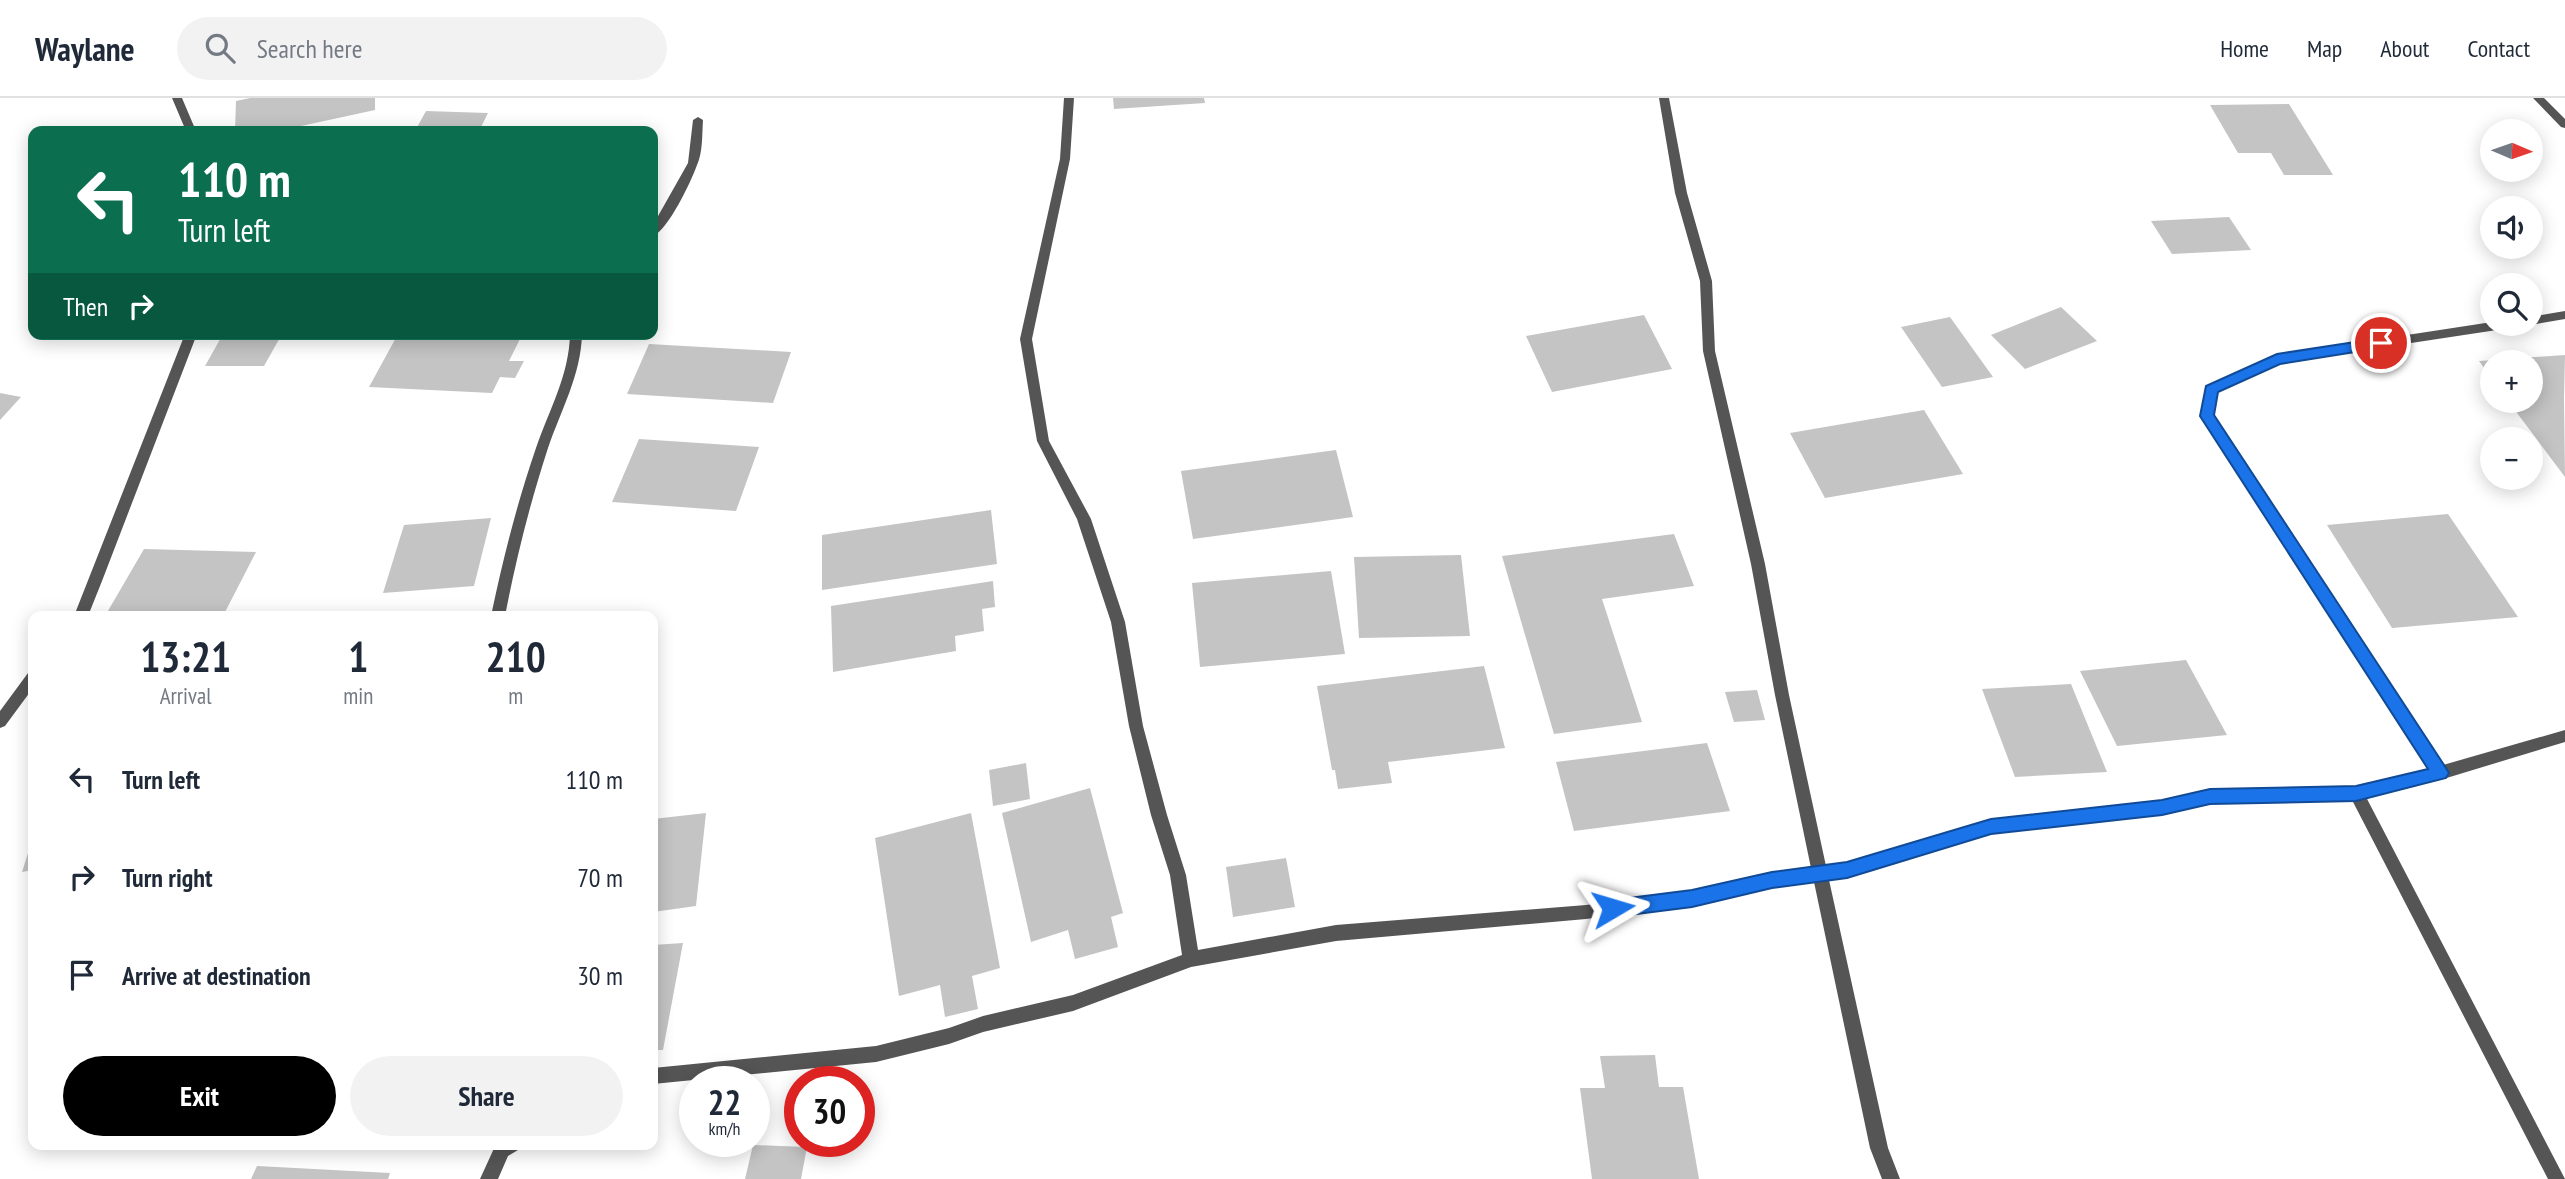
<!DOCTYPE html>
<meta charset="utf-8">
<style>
:root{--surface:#fff;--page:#f2f2f3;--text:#1f2937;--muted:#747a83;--line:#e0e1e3;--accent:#000}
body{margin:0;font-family:"PT Sans Narrow",sans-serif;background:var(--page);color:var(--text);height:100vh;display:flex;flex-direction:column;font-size:26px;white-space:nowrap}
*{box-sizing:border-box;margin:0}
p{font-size:23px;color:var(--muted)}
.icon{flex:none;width:38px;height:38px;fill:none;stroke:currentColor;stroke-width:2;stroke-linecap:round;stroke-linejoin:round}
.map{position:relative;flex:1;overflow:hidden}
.sheet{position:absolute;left:28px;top:513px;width:630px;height:539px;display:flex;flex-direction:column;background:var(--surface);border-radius:14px;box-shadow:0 4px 18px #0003}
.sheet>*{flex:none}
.top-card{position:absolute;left:28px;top:28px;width:630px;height:214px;border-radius:14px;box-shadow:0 4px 18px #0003;background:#0b6e4f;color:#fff;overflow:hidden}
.needle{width:46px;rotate:92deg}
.controls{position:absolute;left:2480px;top:21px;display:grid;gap:14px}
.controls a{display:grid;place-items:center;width:63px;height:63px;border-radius:50%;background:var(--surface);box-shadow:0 4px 18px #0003;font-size:35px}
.speed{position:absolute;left:679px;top:968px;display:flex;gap:14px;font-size:35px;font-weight:700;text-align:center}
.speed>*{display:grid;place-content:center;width:91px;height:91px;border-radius:50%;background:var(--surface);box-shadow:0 4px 18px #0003;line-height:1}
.speed small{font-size:18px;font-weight:400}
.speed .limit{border:10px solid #d22;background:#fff;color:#111}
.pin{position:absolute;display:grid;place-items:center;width:60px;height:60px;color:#fff;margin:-30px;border:4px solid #fff;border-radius:50%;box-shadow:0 2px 7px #0007}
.me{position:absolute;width:77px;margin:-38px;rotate:83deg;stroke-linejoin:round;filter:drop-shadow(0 0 5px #0008)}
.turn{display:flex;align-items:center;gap:24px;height:147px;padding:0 35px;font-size:32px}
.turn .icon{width:91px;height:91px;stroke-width:2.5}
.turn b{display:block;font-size:49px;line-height:60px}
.then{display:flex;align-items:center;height:66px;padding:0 35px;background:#0003;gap:14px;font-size:26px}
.eta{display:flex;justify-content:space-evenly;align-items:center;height:119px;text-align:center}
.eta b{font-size:42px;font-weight:800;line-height:49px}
.cta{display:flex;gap:14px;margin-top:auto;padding:14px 35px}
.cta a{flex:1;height:80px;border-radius:42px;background:var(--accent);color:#fff;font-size:28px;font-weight:800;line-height:80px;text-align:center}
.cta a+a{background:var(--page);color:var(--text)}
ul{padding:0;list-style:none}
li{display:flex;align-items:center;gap:21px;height:98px;padding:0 35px}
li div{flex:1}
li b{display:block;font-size:26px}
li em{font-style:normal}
header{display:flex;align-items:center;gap:42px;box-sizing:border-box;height:98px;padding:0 35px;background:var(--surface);border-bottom:2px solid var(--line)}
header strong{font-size:33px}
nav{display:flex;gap:38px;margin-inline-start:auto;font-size:24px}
.search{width:490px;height:63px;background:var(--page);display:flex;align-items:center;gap:18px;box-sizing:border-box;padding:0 24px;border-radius:38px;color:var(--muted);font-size:26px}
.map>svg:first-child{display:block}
.building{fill:#c4c4c4}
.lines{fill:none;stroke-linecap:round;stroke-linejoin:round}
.street{fill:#555;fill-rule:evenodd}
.route{fill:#1a73e8;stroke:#114b97;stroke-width:2}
</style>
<header>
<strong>Waylane</strong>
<div class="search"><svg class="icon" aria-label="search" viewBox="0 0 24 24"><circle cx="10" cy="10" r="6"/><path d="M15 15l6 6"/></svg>Search here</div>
<nav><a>Home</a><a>Map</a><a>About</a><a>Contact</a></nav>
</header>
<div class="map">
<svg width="2565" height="1081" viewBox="0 0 2565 1081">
<rect width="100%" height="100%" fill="#fff"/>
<path class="building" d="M250,0h125v12l-97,21h-43l1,-30z
M1113,0h91l1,5 -91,6z
M2289,6l44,71h-49l-13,-22h-33l-28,-48z
M426,13l62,2 -9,18h-64z
M2229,119l22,33 -79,4 -21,-33z
M2061,209l36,34 -72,28 -34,-34z
M1644,217l28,54 -120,23 -26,-56z
M1950,219l43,60 -51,10 -41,-60z
M223,236h59l-18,32h-59z
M398,236l122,5 -11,22h15l-9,17 -15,-1 -8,16 -123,-6z
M649,246l142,8 -18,51 -146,-9z
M2565,257l-1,43 1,79 -57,-76h22v-39h-38v17l-13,-18z
M0,295l21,4 -21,23z
M1924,312l39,64 -138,24 -35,-65z
M639,341l120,8 -23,64 -124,-9z
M1336,352l17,67 -160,22 -12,-68z
M991,412l6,54 -175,26v-55z
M2448,416l70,103 -126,11 -65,-103z
M491,420l-17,68 -91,7 21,-68z
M1674,436l20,52 -92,13 40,123 -88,12 -52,-178z
M144,451l112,3 -33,64h-118z
M1461,457l9,81 -111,2 -5,-81z
M1331,473l14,83 -145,13 -8,-84z
M993,483l2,26 -13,2 2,22 -29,5 1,15 -123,21 -2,-66z
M2186,562l41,75 -110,11 -37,-75z
M1484,568l21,82 -117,14 4,21 -54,6 -3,-19h-3l-15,-84z
M2071,586l36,88 -92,5 -33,-88z
M1757,592l8,30 -31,2 -9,-30z
M1707,645l23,68 -156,20 -18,-69z
M1026,665l4,36 -37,7 -4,-36z
M1090,690l33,125 -12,4 7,30 -43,12 -7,-29 -37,12 -29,-129z
M706,715l-10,93 -43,6v-93z
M971,715l29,155 -28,8 6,33 -33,8 -5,-32 -41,11 -24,-158z
M33,739v33l-11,2z
M1286,760l9,49 -62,10 -7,-50z
M683,845l-20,107h-10v-105z
M1655,957l4,32h24l16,92h-107l-12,-91h25l-5,-32z
M753,1047l54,2 -6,32h-56z
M257,1068l133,7 -2,6h-137z"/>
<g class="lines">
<path class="street" d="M172,0h10l14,33h-10z
M1064,0h10l-4,61 -38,180 17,102 42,78 34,103 18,104 24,89 19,60 12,75 138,-25 250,-20 106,-14 80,-18 39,-5 -36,-173 -24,-131 -48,-213 -3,-70 -25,-88 -16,-95h10l18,95 25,88 3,70 50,213 24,131 37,171 21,-3 144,-43 171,-20 48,-10 146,-4 73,-17 -226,-350 -2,-3 4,-27 2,-3 70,-31 215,-33 24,2 -6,4 -231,35 -62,29 -4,24 230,349 122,-35v12l-125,38 -74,17 199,382h-17l-196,-379 -142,4 -48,10 -171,20 -144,43 -18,3 59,268 12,31h-18l-12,-31 -56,-266 -42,5 -80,18 -106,14 -250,22 -145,26 -118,44 -90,21 -34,12 -73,18 -223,22v-16l223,-22 73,-18 34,-12 90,-21 109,-40 -12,-80 -19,-60 -22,-89 -18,-104 -34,-103 -40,-78 -17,-102 40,-180z
M2533,0h11l21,21v9l-4,-1z
M698,19l5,3c-1,14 0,32 -6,45 -6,17 -29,65 -44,71v-11l35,-62 5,-43z
M2565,213v8l-35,6 -4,-1h4v-7z
M185,236h12l-95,247 -14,35h-14z
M570,236h12c-1,41 -21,76 -34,114 -18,55 -32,111 -43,168h-14c12,-57 26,-113 45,-168 13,-38 33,-72 34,-114z
M33,573v17l-28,38 -5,2v-17l28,-38z
M496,1046h24l-2,6 -10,6 -10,23h-18z"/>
</g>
<path class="route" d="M2381,240l7,5 -2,4 -106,17 -62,28 -4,23 232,353 3,5 -3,5 -90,23 -146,3 -48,11 -171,19 -144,44 -75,10 -80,19 -79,10 -7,-3 -2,-6 2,-6 7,-2 79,-10 80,-18 75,-10 144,-43 171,-19 48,-11 146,-3 72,-17 -228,-353 6,-30 71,-32z"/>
</svg>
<div class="controls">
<a><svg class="needle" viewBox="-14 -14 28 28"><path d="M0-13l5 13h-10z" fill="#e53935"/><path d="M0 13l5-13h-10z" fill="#747a83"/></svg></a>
<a><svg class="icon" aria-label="sound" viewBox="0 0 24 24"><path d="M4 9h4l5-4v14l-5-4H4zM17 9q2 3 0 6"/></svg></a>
<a><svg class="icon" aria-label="search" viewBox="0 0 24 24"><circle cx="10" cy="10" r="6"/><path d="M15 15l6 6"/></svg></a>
<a>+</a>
<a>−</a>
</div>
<div class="speed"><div>22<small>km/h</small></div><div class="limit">30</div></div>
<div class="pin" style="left:2381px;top:245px;background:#d93025"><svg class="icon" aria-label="arrive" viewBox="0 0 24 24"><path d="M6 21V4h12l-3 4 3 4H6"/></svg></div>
<svg class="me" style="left:1613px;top:810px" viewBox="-20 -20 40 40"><path d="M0-17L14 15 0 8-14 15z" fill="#1a73e8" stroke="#fff" stroke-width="4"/></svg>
<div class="top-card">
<div class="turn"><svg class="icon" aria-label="left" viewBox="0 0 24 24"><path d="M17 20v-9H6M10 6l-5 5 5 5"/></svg><div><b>110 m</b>Turn left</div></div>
<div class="then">Then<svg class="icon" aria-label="right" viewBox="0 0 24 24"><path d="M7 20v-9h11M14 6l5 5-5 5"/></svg></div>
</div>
<section class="sheet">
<div class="eta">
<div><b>13:21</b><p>Arrival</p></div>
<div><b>1</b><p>min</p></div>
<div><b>210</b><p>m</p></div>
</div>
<ul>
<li><svg class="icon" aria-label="left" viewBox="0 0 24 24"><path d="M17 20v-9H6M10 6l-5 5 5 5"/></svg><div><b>Turn left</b></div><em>110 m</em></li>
<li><svg class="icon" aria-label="right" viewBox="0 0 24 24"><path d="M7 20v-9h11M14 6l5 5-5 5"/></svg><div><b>Turn right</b></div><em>70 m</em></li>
<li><svg class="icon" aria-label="arrive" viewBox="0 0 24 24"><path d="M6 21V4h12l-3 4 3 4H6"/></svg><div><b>Arrive at destination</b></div><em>30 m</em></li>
</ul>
<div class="cta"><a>Exit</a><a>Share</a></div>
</section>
</div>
